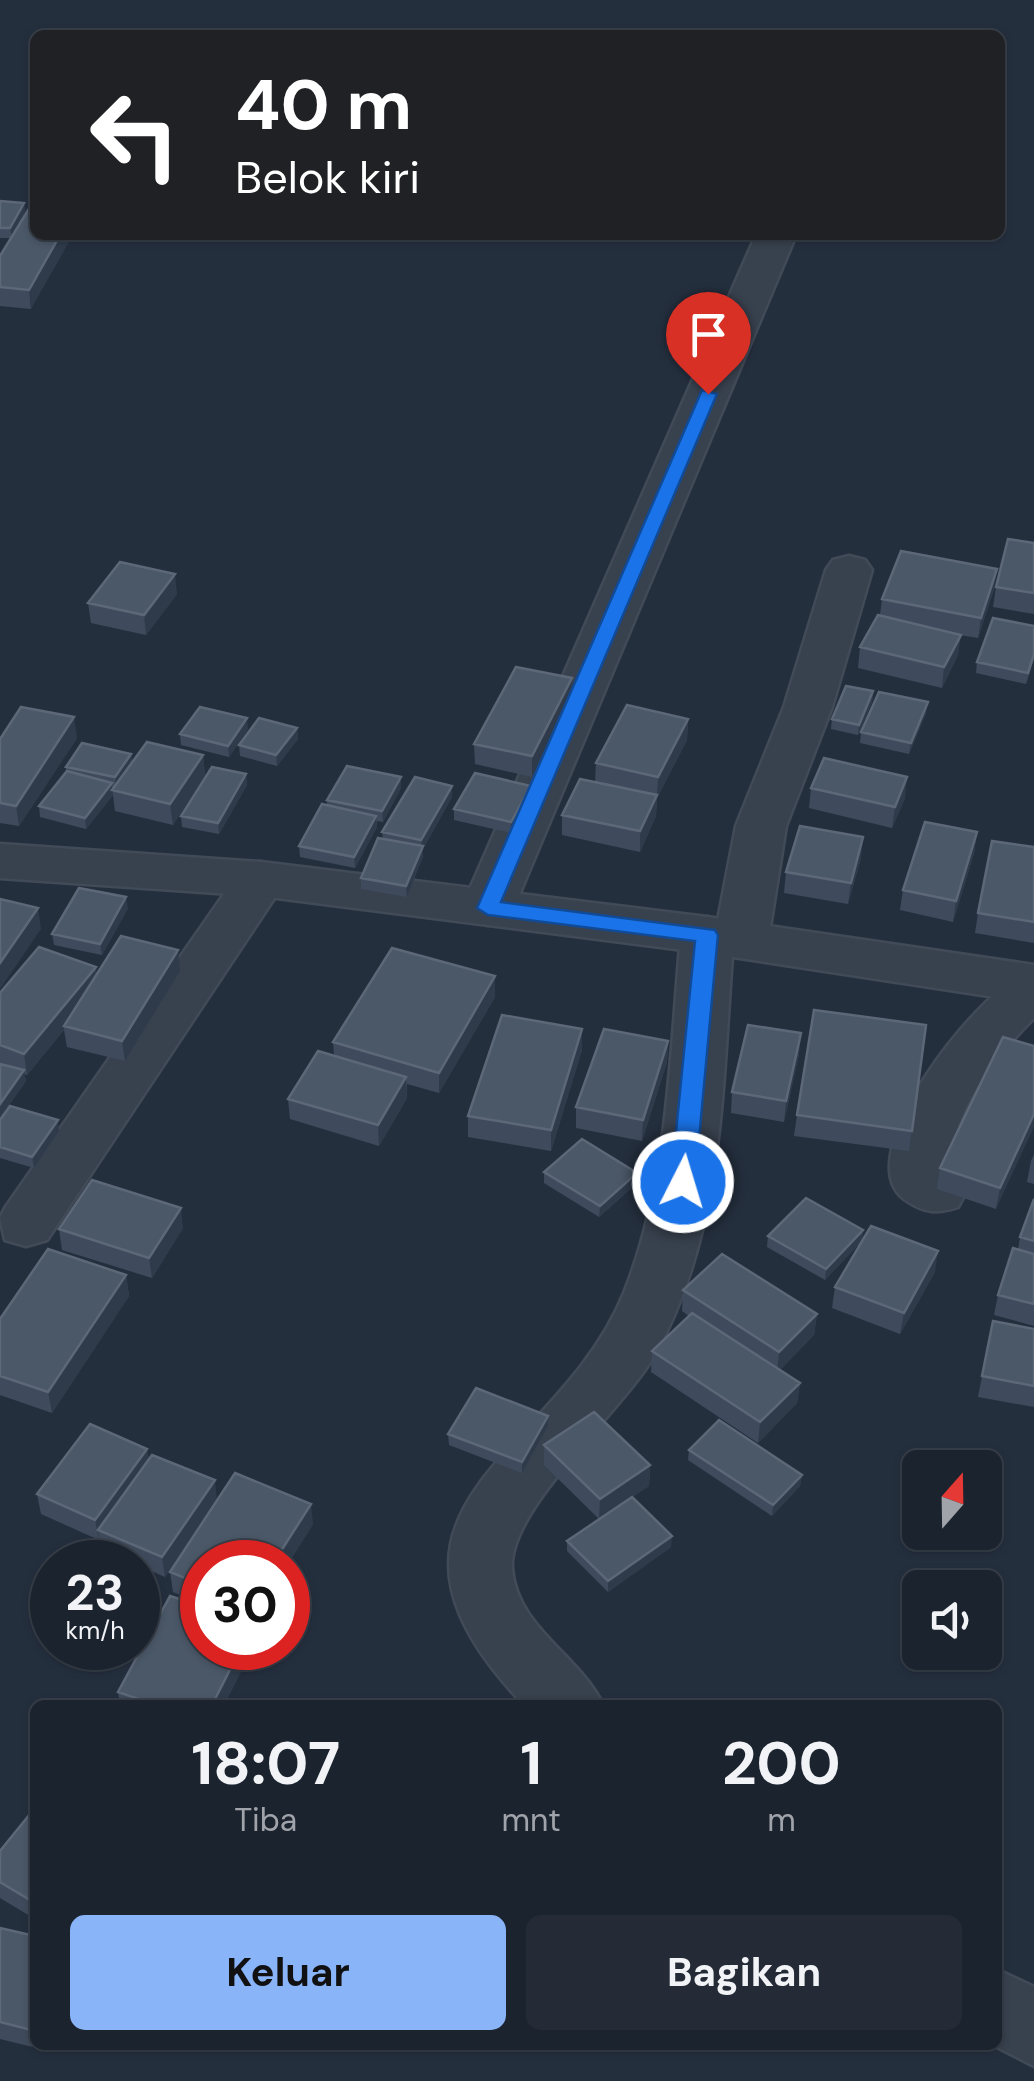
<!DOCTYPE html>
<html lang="id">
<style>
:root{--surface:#1b232e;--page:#242b36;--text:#f1f3f6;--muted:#a0a4aa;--line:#39404a;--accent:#8ab4f8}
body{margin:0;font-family:"DM Sans",sans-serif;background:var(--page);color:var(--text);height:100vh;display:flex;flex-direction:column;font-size:38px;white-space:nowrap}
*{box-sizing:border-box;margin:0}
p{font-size:32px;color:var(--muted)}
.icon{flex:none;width:55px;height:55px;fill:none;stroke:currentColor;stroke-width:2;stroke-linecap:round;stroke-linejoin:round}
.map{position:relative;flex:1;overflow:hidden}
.drawer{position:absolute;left:30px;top:1700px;width:972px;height:350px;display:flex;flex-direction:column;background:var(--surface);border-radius:15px;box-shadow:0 2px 8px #0004,0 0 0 2px var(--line)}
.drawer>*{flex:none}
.banner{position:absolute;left:30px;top:30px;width:975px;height:210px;border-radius:15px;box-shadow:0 2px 8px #0004,0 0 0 2px var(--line);background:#202124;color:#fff;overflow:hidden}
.needle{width:65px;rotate:20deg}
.buttons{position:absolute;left:902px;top:1450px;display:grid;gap:20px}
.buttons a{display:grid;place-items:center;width:100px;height:100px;border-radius:15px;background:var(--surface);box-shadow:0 2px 8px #0004,0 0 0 2px var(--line);font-size:50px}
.speed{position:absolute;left:30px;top:1540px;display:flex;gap:20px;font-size:50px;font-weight:700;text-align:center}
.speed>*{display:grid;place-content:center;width:130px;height:130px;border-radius:50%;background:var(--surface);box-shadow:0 2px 8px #0004,0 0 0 2px var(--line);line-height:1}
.speed small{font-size:25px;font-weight:400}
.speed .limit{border:15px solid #d22;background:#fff;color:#111}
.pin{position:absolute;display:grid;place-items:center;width:85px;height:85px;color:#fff;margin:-102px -42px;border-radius:50% 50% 50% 0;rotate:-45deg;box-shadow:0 0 10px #0007}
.pin .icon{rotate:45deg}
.me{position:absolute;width:110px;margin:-55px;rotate:5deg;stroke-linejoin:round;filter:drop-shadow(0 0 8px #0008)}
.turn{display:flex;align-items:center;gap:35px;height:210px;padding:0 40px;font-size:45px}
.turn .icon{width:130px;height:130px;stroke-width:2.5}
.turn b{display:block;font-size:70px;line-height:85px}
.eta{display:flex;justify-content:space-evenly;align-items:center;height:170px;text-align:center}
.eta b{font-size:60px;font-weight:700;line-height:70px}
.action{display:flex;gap:20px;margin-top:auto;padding:20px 40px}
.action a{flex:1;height:115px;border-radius:15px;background:var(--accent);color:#111;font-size:40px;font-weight:700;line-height:115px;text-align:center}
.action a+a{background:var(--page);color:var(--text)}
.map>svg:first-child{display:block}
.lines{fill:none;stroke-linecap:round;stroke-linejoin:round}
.minor-casing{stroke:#414a57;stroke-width:5}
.tertiary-casing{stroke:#414a57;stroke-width:5}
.minor{fill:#38414e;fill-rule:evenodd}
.tertiary{fill:#38414e;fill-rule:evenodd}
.wall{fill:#3f4b5c}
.shaded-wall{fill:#2f3b4b}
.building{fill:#4b5868;stroke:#5c6777;stroke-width:2.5}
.route{fill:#1a73e8;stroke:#114b97;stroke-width:2.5}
</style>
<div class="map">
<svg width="1034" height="2081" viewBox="0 0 1034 2081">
<rect width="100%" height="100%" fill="#242f3e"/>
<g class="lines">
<g class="minor-casing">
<path id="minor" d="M756,235h40l-282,672 -7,12 -19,6 -19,-6 -7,-12z
M849,556l16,4 7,10 -40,137 -46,119 -18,114 -8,13 -28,3c-10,136 -9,278 -78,400 -32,55 -146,154 -142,212 4,59 68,88 91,137h-79c-190,-200 33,-246 100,-412 45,-113 46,-239 57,-358l7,-13 19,-5 11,3 18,-94 48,-119 42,-137 7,-10z
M261,862l18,5 8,12 -240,361 -21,6 -21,-6 -5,-22 5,-10 238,-341z
M1034,968v50c-44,44 -80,90 -85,153l17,21 -8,15c-21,7 -33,6 -51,-6 -66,-41 76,-218 127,-233z
M998,1970l36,17v79l-41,-21h5z"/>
</g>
<g class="tertiary-casing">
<path id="tertiary" d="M0,844l261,18 446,55 327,48v38l-327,-50 -446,-57 -261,-18z"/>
</g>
<use href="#minor" class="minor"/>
<use href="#tertiary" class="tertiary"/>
</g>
<path class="wall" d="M0,201l24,2 7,106 -31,-3v-50l11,-18h-11z
M1034,543v71l-41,-7 3,-20z
M994,589l-16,49 -18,-3 -2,20 -16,33 -84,-20 2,-21 20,-32 2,-16z
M177,594l-31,41 -55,-12 -3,-20z
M1034,659l-8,25 -50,-11 1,-11z
M572,678v21l-40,78 -57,-13 -1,-20z
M873,691l-1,11 -14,33 -27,-6 1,-10z
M926,713l-17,41 -49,-11 1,-11z
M688,719l-1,21 -30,58 -1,18 -16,36 -78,-17v-20l33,-33 1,-19z
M297,728l1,11 -21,27 -37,-10 -1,-11z
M248,729l-19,28 -48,-12 -1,-11z
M77,738l-58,88 -19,-3v-84z
M131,754l1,8 71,-7 2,20 -32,50 -58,-14 -2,-16 -27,34 -46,-12 -1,-11 27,-35v-4z
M246,774l1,11 -28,49 -37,-7 -1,-11z
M401,777v11l-18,34 -6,-1v6l-22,41 -55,-11 -1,-11 28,-40v-6z
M452,786v11l-29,52v7l-16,41 -46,-8v-11l22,-39 -1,-7z
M811,788l94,10 -13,30 -83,-20z
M531,797l-20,36 -57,-13v-11z
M977,832l-3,21 -21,69 -53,-12 3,-20z
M1034,847v96l-59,-10 3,-20z
M861,858l-13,46 -64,-11 2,-21z
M128,908l-26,47 -48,-10 -2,-11z
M180,971l-55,90 -58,-14 -3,-17 -37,45 -3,-1 2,7 -26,37v-125l97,-19z
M495,976v21l-56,96 -32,-9v14l-28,48 -89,-27 -2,-20 46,-44 -1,-13z
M926,1025l-17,126 -115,-15 3,-21z
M582,1029v21l-31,101 -83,-14v-21z
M668,1041l-1,21 -25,79 -66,-13v-21z
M1034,1046l-38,163 -59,-20 3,-21z
M799,1054l-15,68 -53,-9 1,-21z
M0,1120l59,11 -25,37 -34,-10z
M1034,1154v30l-7,-2 4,-21z
M544,1172l93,1 -1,11 -37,33 -55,-34z
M1034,1199v127l-40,-11 4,-20 20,-45 2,-13z
M183,1228l-31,50 -90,-28 -3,-21z
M863,1230l-1,11 -37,39 -58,-33 1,-11z
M935,1272l-35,62 -68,-26 3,-21z
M126,1275l3,21 -77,117 -52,-18v-76z
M683,1290l134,24 -3,21 -34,35 20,13 -3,20 -39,40 -107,-71 1,-21 37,-35 -7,-5z
M993,1321l41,8v78l-56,-10z
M548,1426l-26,47 -73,-28 -1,-11z
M544,1445l106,20 -1,21 -17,11 39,50 -63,45 -41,-41v-10l32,-22 -55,-54z
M689,1450l113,25 -2,11 -28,30 -84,-56z
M149,1459l68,41 96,24 -25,40v-2h-86v42l-29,-12 -3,-20 39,-60 -44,65 -27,-12v-3h-7l-29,-11 -2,-12 -1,1 -58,-26 -4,-20z
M202,1648h51l-29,57h-104l-2,-13z
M35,1810v109l-35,-21v-47z
M0,1928l35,8v109h12l-2,5 -45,-11z"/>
<path class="shaded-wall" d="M24,203l2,10 -14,25 -2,-10z
M60,235h13l-42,74 -2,-19z
M997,569l-3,20 -16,49 3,-20z
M175,574l2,20 -31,41 -2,-20z
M961,635l-3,20 -16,33 2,-21z
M572,678v21l-40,78v-21z
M873,691l-1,11 -14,33 1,-10z
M928,702l-2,11 -17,41 2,-11z
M74,717l3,21 -58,88 -3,-20z
M247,718l1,11 -19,28 -1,-11z
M688,719l-1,21 -30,58 1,-21z
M297,728l1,11 -21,27 -1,-11z
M131,754l1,10 -16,24 -1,-11z
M203,755l2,20 -32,50 -3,-21z
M246,774l1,11 -28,49 -1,-11z
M401,777v11l-18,34 -1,-11z
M907,777l-2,21 -13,30 3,-21z
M112,783l1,12 -27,34 -1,-11z
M452,786v11l-29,52v7l-16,41 -1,-11 16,-38 -1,-8z
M531,786v11l-20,36v-11z
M657,795l-1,21 -16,36v-21z
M376,816l1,11 -22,41 -1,-11z
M977,832l-3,21 -21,69 3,-21z
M863,837l-2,21 -13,46 3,-21z
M126,897l2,11 -26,47 -2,-11z
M38,908l3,21 -41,60v-26z
M178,950l2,21 -55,90 -3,-20z
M96,967l3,20 -35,39v4l-37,45 -3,-21z
M495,976v21l-56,96v-20z
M582,1029v21l-31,101v-21z
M801,1033l-2,21 -15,68 2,-21z
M668,1041l-1,21 -25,79 1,-21z
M24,1070l2,11 -26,37v-14z
M406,1077l1,21 -28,48 -1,-21z
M1034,1114v13l-38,82 4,-21z
M58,1120l1,11 -25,37 -2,-11z
M637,1173l-1,11 -37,33 1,-11z
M181,1208l2,20 -31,50 -3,-20z
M863,1230l-1,11 -37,39 1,-11z
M938,1251l-3,21 -35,62 4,-21z
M126,1275l3,21 -77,117 -4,-21z
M817,1314l-3,21 -37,38 2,-21z
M800,1383l-3,20 -39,40 2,-21z
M548,1416v10l-26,47v-11z
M147,1449l4,20 -53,61 1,10 -4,-20z
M650,1465l-1,21 -50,34 1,-21z
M802,1475l-2,11 -28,30 1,-11z
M215,1480l2,20 -52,77 -3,-20z
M311,1504l2,20 -25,40v-2h-14z
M672,1536l-1,11 -63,45v-11z
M241,1648h12l-29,57h-12z"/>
<path class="building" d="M35,199v36h25l-31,55 -29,-3v-31z
M0,201l24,2 -14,25h-10z
M1008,539l26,4v50l-38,-6z
M901,551l96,18 -16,49 -99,-19z
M120,562l55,12 -31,41 -56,-12z
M878,615l83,20 -17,32 -84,-20z
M993,618l41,8v28l-6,19 -51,-11z
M516,667l56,11 -40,78 -58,-12z
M846,686l27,5 -14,34 -27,-6z
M879,692l49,10 -17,41 -50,-11z
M627,705l61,14 -30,58 -62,-14z
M21,707l53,10 -58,89 -16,-3v-64z
M200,707l47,11 -19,28 -48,-12z
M259,718l38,10 -21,27 -37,-10z
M147,742l56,13 -33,49 -58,-14z
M82,743l49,11 -16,23 -49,-10z
M824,758l83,19 -12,30 -84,-19z
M347,766l54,11 -19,34 -55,-11z
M212,767l34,7 -28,49 -37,-7z
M67,771l45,12 -27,35 -46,-12z
M475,773l56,13 -20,36 -57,-13z
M415,777l37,9 -31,54 -39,-8z
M580,779l77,16 -17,36 -78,-16z
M322,804l54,12 -22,41 -55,-11z
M925,822l52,10 -21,69 -53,-11z
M800,826l63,11 -12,46 -65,-11z
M378,838l45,8 -17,40 -45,-8z
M992,841l42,6v75l-56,-9z
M79,888l47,9 -26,47 -48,-10z
M0,899l38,9 -38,55z
M121,936l57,14 -56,91 -58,-15z
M39,947l57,20 -72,87 -24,-9v-52z
M392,948l103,28 -56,97 -106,-31z
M814,1010l112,15 -14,106 -115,-16z
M502,1015l80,14 -31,101 -83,-14z
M748,1025l53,8 -15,68 -54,-9z
M604,1029l64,12 -25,79 -67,-13z
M1003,1037l31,9v68l-34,74 -60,-20z
M318,1051l88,26 -28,48 -90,-26z
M0,1064l24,6 -24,34z
M10,1106l48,14 -26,37 -32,-10v-27z
M582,1139l55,34 -37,33 -56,-34z
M92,1180l89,28 -32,50 -90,-29z
M806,1198l57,32 -37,39 -58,-33z
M1034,1199v42l-14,-4z
M871,1226l67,25 -34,62 -69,-26z
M1013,1248l21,6v50l-36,-9z
M48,1249l78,26 -78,117 -48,-16v-57z
M722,1254l95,60 -38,38 -96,-62z
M692,1313l108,70 -40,39 -108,-71z
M993,1321l41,8v57l-52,-10z
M476,1388l72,28 -26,46 -74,-28z
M594,1412l56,53 -50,34 -56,-54z
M719,1420l83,55 -29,30 -84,-55z
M90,1424l57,25 -52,71 -58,-26z
M152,1455l63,25 -53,77 -64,-27z
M235,1473l76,31 -37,58h-72v23l-32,-13z
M632,1497l40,39 -64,45 -41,-40z
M170,1596l32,10v42h39l-29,57h-56l-38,-13z
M34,1809l1,1v93l-35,-21v-31z
M0,1928l35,8v95l-35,-9z"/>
<path class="route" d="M702,390l15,4 -216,508 214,28 3,5 -23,247 -12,9 -12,-9 24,-241 -207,-26 -11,-7z"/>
</svg>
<div class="buttons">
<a><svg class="needle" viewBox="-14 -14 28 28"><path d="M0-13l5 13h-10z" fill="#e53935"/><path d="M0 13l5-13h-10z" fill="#a0a4aa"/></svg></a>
<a><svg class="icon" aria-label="sound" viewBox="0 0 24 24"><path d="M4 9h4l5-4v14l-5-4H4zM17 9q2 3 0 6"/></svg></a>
</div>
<div class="speed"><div>23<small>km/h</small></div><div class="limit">30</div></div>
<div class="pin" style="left:708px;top:394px;background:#d93025"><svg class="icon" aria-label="arrive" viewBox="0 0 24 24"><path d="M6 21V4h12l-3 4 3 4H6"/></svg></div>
<svg class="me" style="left:683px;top:1182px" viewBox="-20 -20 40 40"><circle r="17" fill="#1a73e8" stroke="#fff" stroke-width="3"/><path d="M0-11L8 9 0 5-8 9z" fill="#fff"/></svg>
<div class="banner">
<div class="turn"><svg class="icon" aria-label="left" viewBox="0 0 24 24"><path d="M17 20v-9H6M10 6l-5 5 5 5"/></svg><div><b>40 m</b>Belok kiri</div></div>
</div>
<section class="drawer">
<div class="eta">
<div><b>18:07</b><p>Tiba</p></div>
<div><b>1</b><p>mnt</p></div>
<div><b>200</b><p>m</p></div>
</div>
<div class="action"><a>Keluar</a><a>Bagikan</a></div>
</section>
</div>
